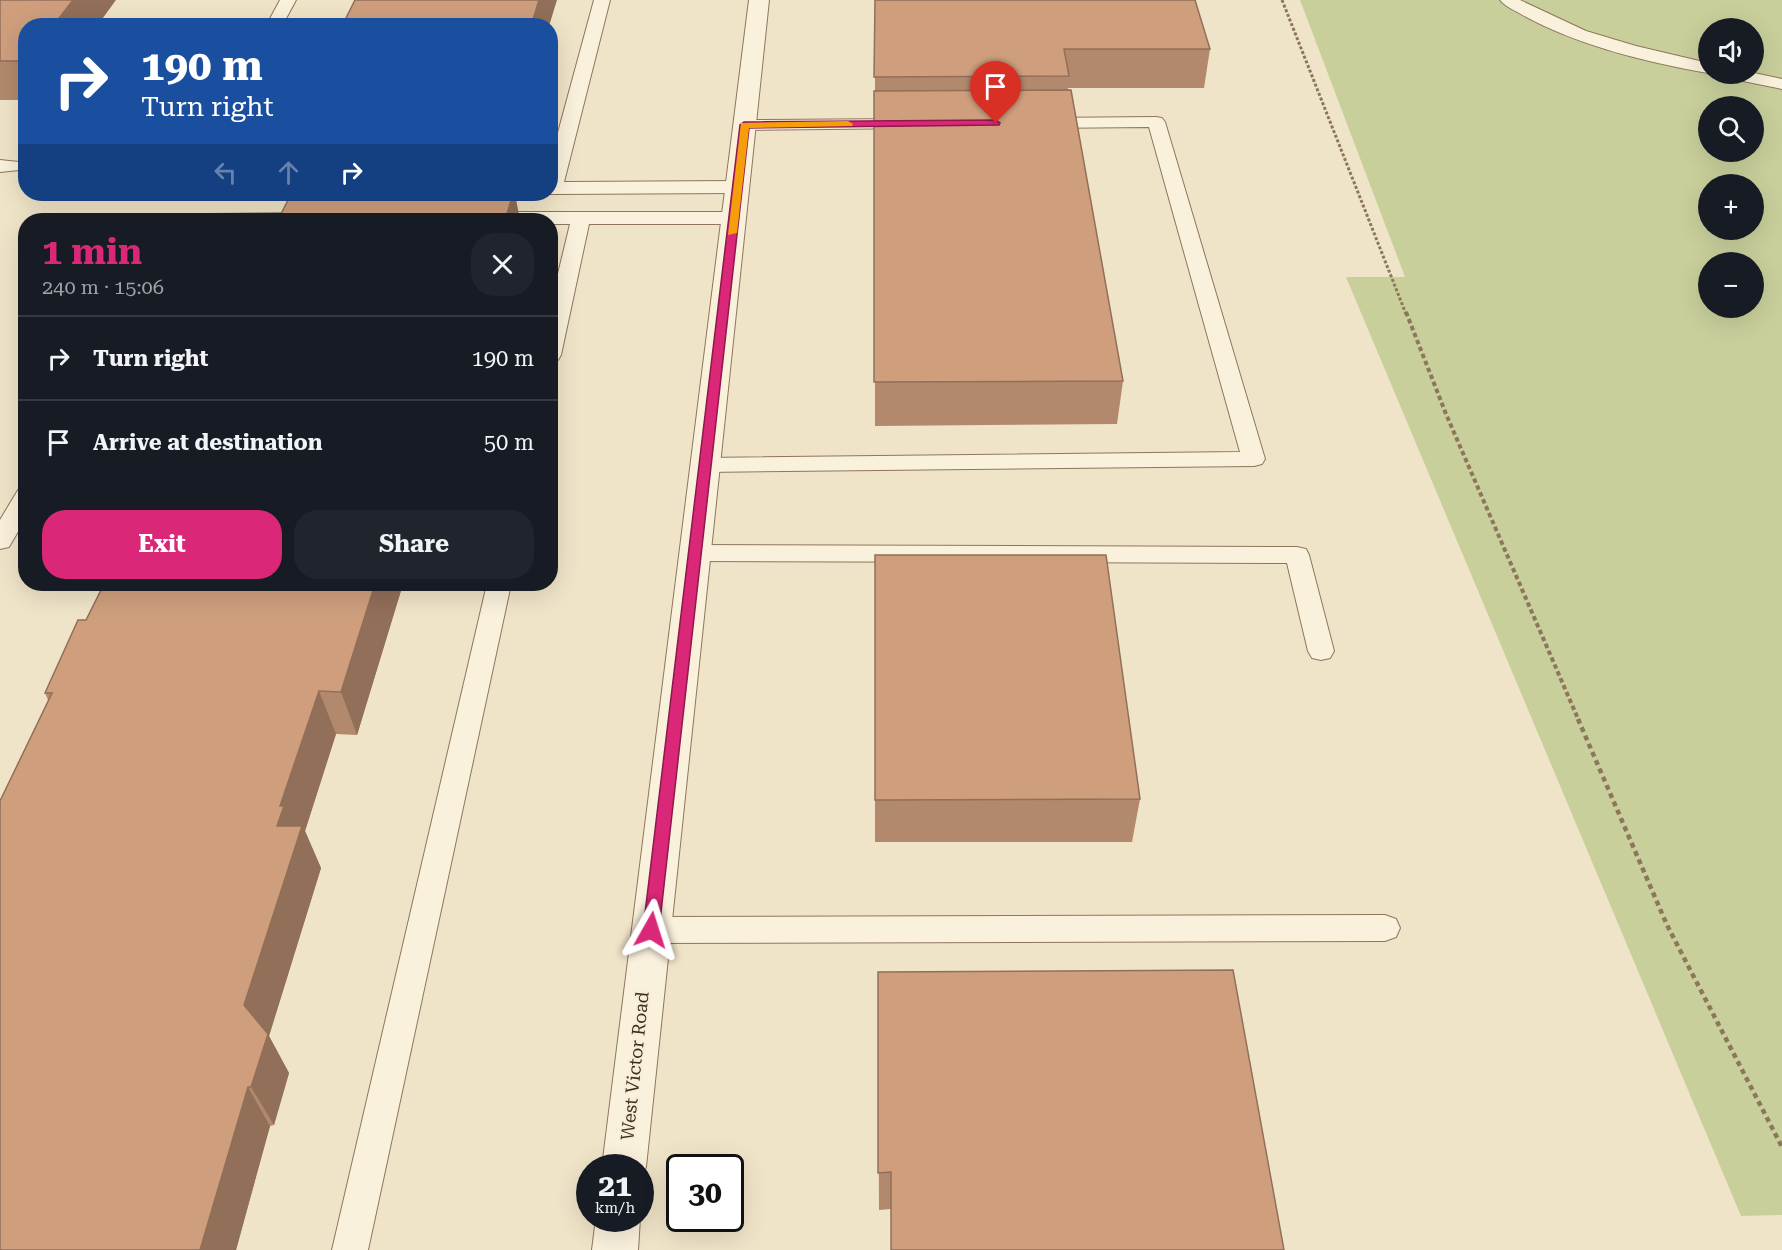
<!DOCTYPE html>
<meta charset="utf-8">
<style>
:root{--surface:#171b24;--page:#20242c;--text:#f1f3f6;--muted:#9ea1a6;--line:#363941;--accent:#db2777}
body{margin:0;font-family:"Roboto Serif",serif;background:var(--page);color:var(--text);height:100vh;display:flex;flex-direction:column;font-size:22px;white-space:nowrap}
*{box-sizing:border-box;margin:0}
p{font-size:20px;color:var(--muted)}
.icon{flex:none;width:33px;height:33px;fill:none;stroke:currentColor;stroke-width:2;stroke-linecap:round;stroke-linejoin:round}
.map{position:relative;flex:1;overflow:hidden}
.details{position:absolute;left:18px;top:213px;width:540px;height:378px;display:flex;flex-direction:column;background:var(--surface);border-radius:24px;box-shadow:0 6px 24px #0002}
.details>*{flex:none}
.guide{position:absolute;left:18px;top:18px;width:540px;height:183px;border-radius:24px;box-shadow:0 6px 24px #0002;background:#1a4fa0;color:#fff;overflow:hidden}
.controls{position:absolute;left:1698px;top:18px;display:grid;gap:12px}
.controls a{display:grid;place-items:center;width:66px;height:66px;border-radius:50%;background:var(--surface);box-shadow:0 6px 24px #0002;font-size:30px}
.speed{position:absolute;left:576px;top:1154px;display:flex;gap:12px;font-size:30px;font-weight:700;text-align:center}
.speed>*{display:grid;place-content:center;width:78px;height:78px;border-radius:50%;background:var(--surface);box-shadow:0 6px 24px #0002;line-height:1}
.speed small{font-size:15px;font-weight:400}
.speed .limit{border:3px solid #111;border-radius:9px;background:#fff;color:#111}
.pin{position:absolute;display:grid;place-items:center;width:51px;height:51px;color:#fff;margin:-62px -26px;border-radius:50% 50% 50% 0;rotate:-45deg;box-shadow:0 0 6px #0007}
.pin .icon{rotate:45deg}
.me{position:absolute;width:66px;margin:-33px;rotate:6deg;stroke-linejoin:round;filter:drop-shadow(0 0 4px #0008)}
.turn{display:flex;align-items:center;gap:21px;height:126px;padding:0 24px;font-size:27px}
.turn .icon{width:78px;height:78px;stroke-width:2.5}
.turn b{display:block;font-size:42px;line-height:51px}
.lanes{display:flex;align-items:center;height:57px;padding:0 24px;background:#0003;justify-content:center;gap:30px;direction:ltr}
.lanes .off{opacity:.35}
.round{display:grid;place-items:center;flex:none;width:63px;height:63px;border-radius:24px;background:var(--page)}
.overview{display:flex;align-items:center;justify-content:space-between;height:102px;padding:0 24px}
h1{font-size:36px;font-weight:700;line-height:45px;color:var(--accent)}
.primary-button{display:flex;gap:12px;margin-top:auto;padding:12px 24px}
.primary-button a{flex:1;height:69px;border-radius:24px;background:var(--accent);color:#fff;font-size:24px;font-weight:700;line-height:69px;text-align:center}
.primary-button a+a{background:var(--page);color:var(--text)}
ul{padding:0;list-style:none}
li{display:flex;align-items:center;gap:18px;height:84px;padding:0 24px;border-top:2px solid var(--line)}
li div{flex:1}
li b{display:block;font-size:22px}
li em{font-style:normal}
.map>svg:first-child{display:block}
.green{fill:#c9cf9b;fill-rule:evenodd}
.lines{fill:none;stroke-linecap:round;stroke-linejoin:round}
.service-casing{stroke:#8d765c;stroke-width:2}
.minor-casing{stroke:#8d765c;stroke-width:2}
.path-far2{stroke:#8d765c;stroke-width:3;stroke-dasharray:3 2;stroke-linecap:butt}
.path-far1{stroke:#8d765c;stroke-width:4;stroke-dasharray:4.5 3;stroke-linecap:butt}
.path{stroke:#8d765c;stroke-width:4.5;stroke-dasharray:5 4;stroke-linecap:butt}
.service{fill:#faf1dc;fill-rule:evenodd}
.minor{fill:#faf1dc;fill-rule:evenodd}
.wall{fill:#b2896c}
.shaded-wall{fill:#916f58}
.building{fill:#cf9f7d;stroke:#916f58;stroke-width:1.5}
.route{fill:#db2777;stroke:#8e194d;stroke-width:1.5}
.slow{fill:#f59e0b}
.labels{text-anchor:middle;stroke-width:4.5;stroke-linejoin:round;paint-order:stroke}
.street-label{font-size:18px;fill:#3d2e20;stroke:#f7eed8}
</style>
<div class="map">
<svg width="1782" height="1250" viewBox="0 0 1782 1250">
<rect width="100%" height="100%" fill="#f0e4c8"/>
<path class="green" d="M1300,0h482v1215l-41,1 -395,-939h59zM1708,28h46v46h-46zM1708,106h46v46h-46zM1708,184h46v46h-46zM1708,262h46v46h-46z"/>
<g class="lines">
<g class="service-casing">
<path id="service" d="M280,0h16l-14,26h-16z
M594,0h16l-46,182 173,-1 7,2 2,4 -2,4 -7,2 -184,1h-4l1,-32z
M1500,0h20l66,31 50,15 72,17v10c-63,-11 -133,-28 -189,-60 -7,-4 -14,-7 -19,-13z
M1754,73l28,6v10l-54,-11 -3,-4z
M1156,117l6,1 3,4 100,337 -3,5 -8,2 -550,6 -8,-2 -4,-5 4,-5 8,-2 536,-6 -91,-325 -107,1 -6,-1 -3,-4 3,-4 6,-1z
M910,119l6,1 3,4 -3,4 -172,2 -6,-1 -3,-4 3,-4 6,-1z
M0,160l19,2 2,4 -2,4 -19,2z
M485,212h248l7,2 3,4 -3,4 -7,2h-144l-28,131 -3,5 -8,1v-54l20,-83h-20v-4h-73l-2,-2 3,-4z
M307,213l7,2 2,5h-115l3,-4 7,-2z
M26,488v30l-17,29 -9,2v-29l18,-30z
M694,545l603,2 9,2 3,6 25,96 -4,7 -9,2 -9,-2 -4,-7 -21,-88 -593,-2 -9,-2 -3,-6 3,-6z
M487,584h24l-143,666h-36z
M1385,915l11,4 4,9 -4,9 -11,4 -734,2 -11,-4 -4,-9 4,-9 11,-4z"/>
</g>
<g class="minor-casing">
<path id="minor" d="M749,0h20l-123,1167 -6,12v-12h-38z
M596,1218h44l-2,32h-46z"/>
</g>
<path class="path-far2" d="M1282,0l124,314"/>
<path class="path-far1" d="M1406,312l40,102 133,307"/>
<path class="path" d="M1578,719l89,206 115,222"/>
<use href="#service" class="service"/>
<use href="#minor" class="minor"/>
</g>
<path class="wall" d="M0,0l26,26v74h-26z
M875,0l335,49 -6,39h-136l55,293 -6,43 -242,2z
M403,584l-46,151 -21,-1 -31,97 16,37 -52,168 20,37 -15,52 -4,1 -34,124 -188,-550 -3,-7 41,-73z
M1140,799l-8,43h-257v-42z
M878,972l406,278 -393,-41 -12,1z"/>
<path class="shaded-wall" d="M73,0h43l-19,26h-44z
M539,0h18l-8,26h-18z
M513,194h2l5,26h-15z
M375,584h28l-46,151 -16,-43z
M319,691l17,43 -31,97 16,37 -52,168 20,37 -15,52 -23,-38 -7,-82 36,-199z
M248,1087l22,39 -34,124h-36z"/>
<path class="building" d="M0,0h73l-20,26h-27v35h-26z
M355,0h184l-8,26h-189z
M875,0h320l15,49h-146l5,27 -195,1z
M1071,90l52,291 -249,1v-291z
M291,194h222l-8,26h-234l1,-2h7z
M875,555h231l34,244 -265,1z
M104,584h271l-34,108 -22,-1 -39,115h4l-7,20h25l-58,179 24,29 -17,53h-3l-48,163h-200v-449l52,-108h-7l33,-73h8z
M1233,970l51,280h-393v-78l-13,1v-201z"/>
<path class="route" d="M996,120l4,3 -1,2 -250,3 -90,802 -2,5 -6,2 -6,-2 -2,-5 97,-805 4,-3z"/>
<path class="slow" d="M848,121l5,3 -1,2 -103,2 -12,105 -9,2 13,-112z"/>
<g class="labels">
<g class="street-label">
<text transform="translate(635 1066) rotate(-84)" y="6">West Victor Road</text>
</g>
</g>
</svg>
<div class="controls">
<a><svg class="icon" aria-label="sound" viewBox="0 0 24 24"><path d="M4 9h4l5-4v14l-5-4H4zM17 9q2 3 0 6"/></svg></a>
<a><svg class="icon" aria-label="search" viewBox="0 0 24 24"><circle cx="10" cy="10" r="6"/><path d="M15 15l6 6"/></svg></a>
<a>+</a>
<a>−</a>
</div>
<div class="speed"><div>21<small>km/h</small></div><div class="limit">30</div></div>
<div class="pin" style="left:996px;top:123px;background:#d93025"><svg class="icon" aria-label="arrive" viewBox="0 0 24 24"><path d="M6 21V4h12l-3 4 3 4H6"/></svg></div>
<svg class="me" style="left:651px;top:930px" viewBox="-20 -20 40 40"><path d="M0-17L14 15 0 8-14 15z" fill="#db2777" stroke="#fff" stroke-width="4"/></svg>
<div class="guide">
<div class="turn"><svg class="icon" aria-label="right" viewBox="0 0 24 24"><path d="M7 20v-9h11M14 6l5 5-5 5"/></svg><div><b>190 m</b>Turn right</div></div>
<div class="lanes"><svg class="icon off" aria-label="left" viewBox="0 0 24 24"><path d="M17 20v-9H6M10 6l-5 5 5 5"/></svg><svg class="icon off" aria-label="ahead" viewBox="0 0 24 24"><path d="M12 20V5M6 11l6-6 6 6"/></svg><svg class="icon" aria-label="right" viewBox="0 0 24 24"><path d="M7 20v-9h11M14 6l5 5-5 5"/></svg></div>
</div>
<section class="details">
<div class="overview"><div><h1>1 min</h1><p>240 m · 15:06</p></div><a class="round"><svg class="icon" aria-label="close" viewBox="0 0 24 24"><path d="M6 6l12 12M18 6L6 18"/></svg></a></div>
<ul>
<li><svg class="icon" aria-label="right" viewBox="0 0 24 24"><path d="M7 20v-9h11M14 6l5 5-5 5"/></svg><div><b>Turn right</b></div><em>190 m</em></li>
<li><svg class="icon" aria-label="arrive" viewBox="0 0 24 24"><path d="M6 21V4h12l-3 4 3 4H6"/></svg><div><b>Arrive at destination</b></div><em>50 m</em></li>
</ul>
<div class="primary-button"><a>Exit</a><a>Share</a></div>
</section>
</div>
